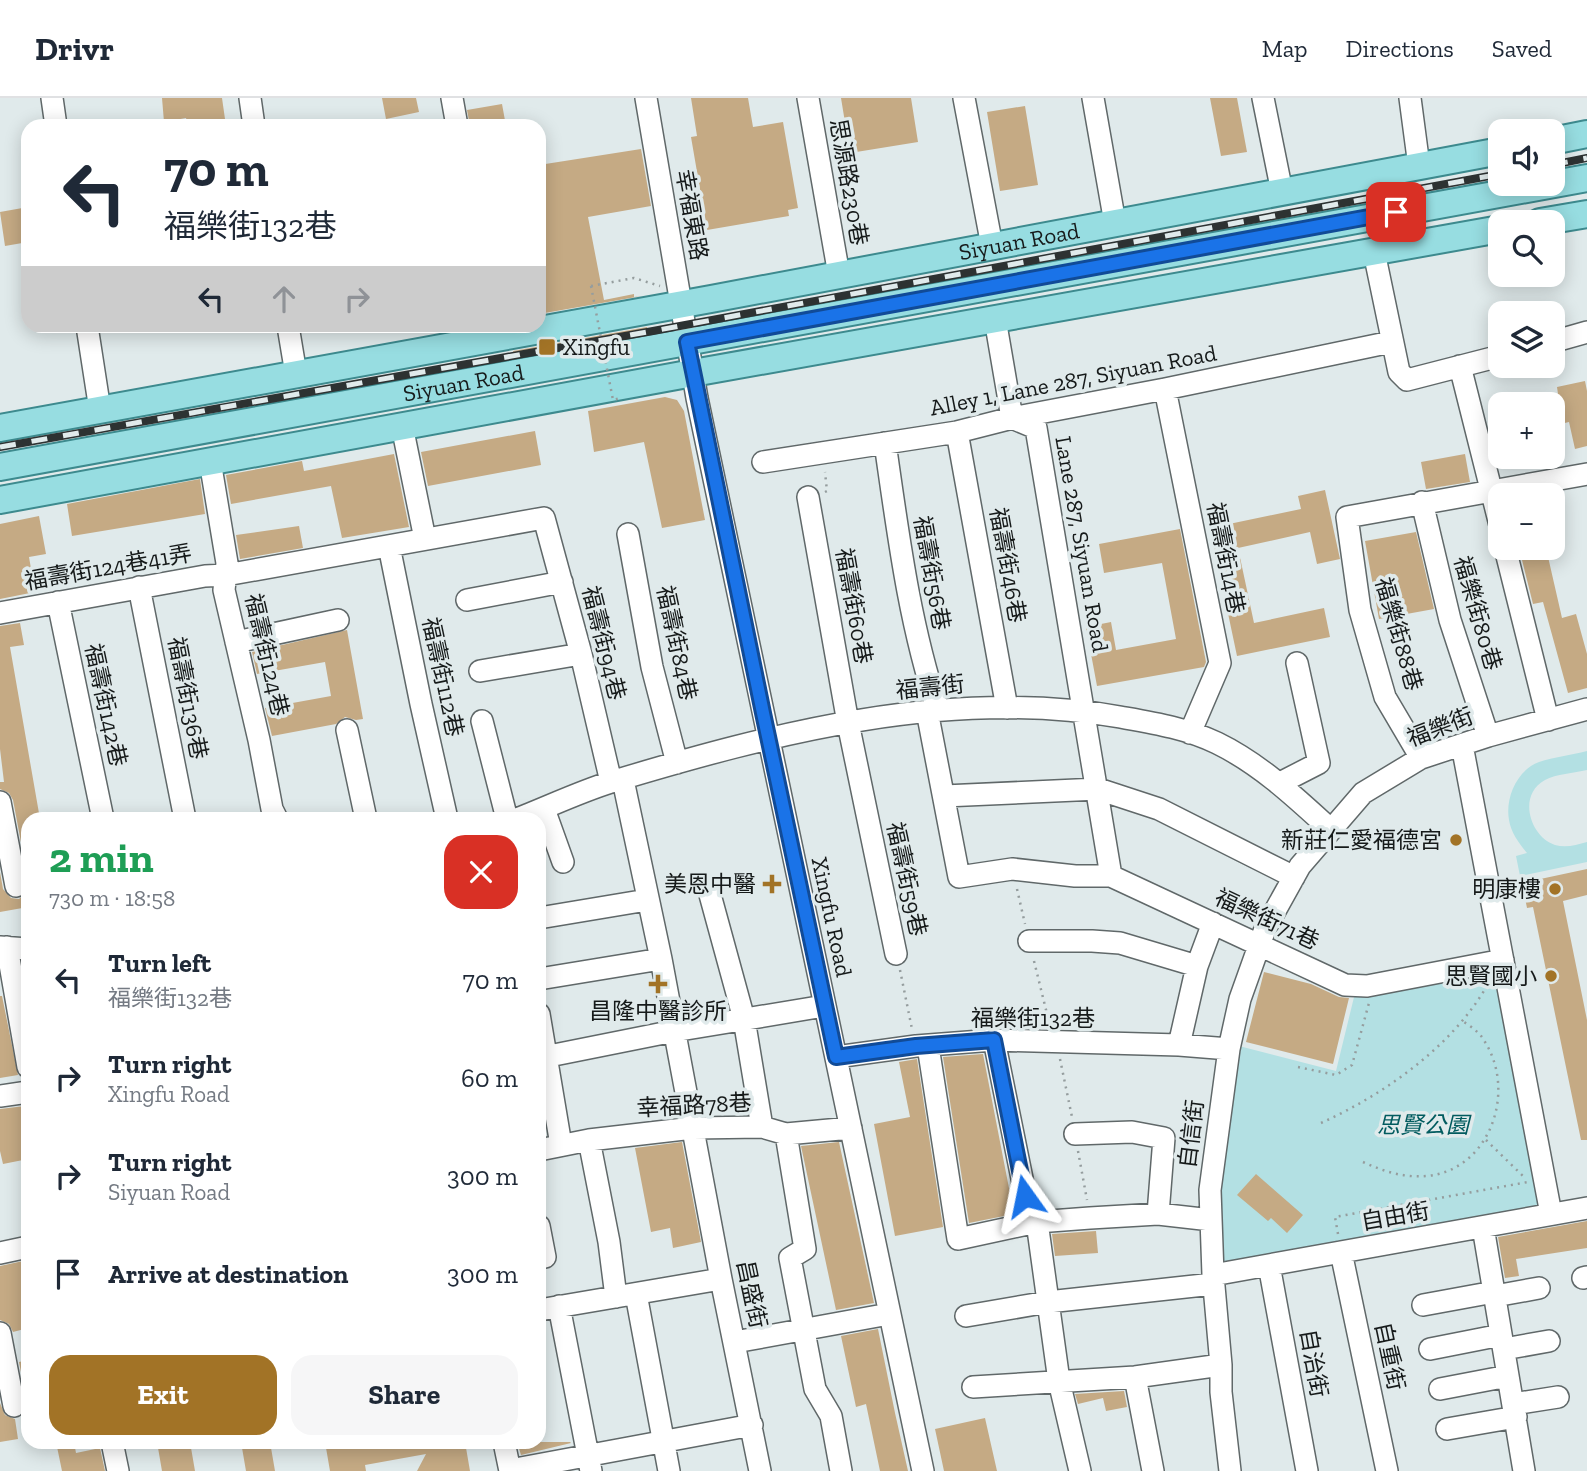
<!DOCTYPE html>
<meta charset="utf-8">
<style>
:root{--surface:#fff;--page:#f6f6f7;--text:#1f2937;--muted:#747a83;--line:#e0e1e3;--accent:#a27326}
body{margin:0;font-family:"Zilla Slab","Noto Sans TC",serif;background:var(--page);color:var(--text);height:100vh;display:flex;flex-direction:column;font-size:26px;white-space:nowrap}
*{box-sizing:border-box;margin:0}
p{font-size:23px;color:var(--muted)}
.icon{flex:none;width:38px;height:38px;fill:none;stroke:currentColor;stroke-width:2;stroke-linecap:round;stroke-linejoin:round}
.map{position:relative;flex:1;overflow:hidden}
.panel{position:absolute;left:21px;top:714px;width:525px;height:637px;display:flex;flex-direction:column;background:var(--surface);border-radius:21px;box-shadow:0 4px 18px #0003}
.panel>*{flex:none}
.guide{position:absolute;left:21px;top:21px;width:525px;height:214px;border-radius:21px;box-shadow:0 4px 18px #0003;background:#fff;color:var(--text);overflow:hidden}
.fabs{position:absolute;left:1488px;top:21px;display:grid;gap:14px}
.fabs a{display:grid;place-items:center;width:77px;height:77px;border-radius:14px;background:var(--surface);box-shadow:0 4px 18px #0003;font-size:35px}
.pin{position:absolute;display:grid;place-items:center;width:60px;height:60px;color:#fff;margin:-30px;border-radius:14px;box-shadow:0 4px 10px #0006}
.me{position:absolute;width:77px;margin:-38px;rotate:348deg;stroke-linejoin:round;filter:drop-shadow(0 0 5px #0008)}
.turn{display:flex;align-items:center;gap:24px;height:147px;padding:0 28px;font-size:32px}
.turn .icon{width:91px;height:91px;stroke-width:2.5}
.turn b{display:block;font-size:49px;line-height:60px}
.lanes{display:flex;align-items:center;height:66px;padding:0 28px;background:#0003;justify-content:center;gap:35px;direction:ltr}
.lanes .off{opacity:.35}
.round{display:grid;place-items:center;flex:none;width:74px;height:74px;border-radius:21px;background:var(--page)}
.overview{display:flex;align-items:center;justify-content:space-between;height:119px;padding:0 28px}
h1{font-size:42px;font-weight:800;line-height:52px;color:#1e9e55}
.primary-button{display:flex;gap:14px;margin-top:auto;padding:14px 28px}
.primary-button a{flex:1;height:80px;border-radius:21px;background:var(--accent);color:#fff;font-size:28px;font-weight:800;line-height:80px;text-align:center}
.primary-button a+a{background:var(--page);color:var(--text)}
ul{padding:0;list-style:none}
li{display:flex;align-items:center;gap:21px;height:98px;padding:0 28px}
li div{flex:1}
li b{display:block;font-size:26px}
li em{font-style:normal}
header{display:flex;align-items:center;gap:42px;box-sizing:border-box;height:98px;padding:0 35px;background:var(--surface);border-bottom:2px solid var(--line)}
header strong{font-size:33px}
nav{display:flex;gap:38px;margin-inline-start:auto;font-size:24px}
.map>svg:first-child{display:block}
.green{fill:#b3e0e3}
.building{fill:#c5aa84}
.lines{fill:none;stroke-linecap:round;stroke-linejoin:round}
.minor-casing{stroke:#606869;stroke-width:24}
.major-casing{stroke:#3d8a8e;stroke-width:30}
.path{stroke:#959d9e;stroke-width:2.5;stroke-dasharray:2 5;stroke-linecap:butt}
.minor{stroke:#fff;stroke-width:21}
.major{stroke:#97dde1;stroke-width:26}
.rail-casing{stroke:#2d3232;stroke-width:8}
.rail{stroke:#e0eaeb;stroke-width:5;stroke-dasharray:16;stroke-linecap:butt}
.path-bridge{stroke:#959d9e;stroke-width:2.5;stroke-dasharray:2 5;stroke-linecap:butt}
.route-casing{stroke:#114b97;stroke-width:18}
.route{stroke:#1a73e8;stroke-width:12}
.poi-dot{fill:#a27326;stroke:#e0eaeb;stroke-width:2.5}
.labels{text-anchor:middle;stroke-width:7;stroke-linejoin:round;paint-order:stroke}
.street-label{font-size:23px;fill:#161a1a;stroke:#e0eaeb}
.poi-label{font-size:23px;fill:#161a1a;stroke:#e0eaeb;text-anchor:end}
.park-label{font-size:23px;font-style:italic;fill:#025b5f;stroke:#e0eaeb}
</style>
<header>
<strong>Drivr</strong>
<nav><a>Map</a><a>Directions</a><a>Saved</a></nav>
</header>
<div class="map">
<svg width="1587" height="1373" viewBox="0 0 1587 1373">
<rect width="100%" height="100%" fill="#e0eaeb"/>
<path class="green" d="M1587,653v19c-13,3 -31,4 -42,10 -28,15 -15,57 10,65 11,3 21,0 32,-3v20l-67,14 -4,-20 11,-3c-8,-10 -16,-20 -18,-33 -4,-22 8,-50 30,-58 15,-5 32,-7 48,-11z
M1498,868l46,242 -322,57 -2,-76 19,-143 97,25 19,-78z"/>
<path class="building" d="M162,0h60l4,28h-38l-2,-8 -22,4z
M382,0h34l3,14 -33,7z
M691,0h57l5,29 30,-5 15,86 -10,2 1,6 -82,14 -16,-93 6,-1z
M841,0h70l7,44 -68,11z
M1210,0h27l10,54 -26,4z
M502,6l4,22h-36l-3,-16z
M1025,8l13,79 -38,6 -13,-79z
M641,51l10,57 -63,11 16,83 30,-6v3l8,-1 -103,18v-149z
M28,109v35l-23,4 -5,-34z
M647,229l1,6 -134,24 -1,-6z
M1585,283l2,10v55l-12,3 -6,-27 -17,4v-31l6,-1 -1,-7z
M665,299l12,3 7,11 21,109 -43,8 -18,-86 -50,10 -6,-41z
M535,333l6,34 -113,21 -7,-34z
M394,356l15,73 -67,11 -11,-52 -100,18 -5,-29 76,-14 2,10z
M1465,356l5,28 -44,7 -5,-27z
M200,381l5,35 -133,22 -5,-32z
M1325,392l15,69 -23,5 -7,-32 -72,16 16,75 70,-15 6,29 -93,19 -27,-128 91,-19 -3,-13z
M39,418l7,38 -17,3 6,35 -35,7v-75z
M299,428l4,22 -63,11 -4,-24z
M1180,431l26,133 -2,5 -107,19 -11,-59 25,-5 5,28 60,-11 -14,-76 -58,10 -5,-29z
M1416,434l18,77 -55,10 -14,-78z
M1519,450h27l16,70 14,-4 11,40v34l-19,5 -25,-91 -10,2z
M20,525l4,22 -14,2 30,172h-12v60l-15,-79 -4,-7 -9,-4v-7h4l-4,-33v-123z
M347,532l16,89 -7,1 -11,-3 -9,7 -64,12 -7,-28 66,-12 -6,-34 -68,12 -5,-22z
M1587,771v26l-24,6 24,119v120h-6l-48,-233 -6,1 -5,-25z
M0,774l3,17 8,9 8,1 9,-8v16l-28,5z
M1264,874l47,12 28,13 10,1 -16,66 -87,-22z
M0,898h2l16,79 -18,3z
M983,956l31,160 -45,9 -26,-166z
M917,961l26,168 -48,9 -21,-112 36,-7 -11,-55z
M25,1008l3,6v47l-25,5 -3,-13v-42z
M682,1044l19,100 -28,6 -3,-20 -19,4 -16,-84z
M839,1044l35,161 -38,7 -35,-164z
M1256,1076l47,41 -16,18 -16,-15 -3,3 -31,-26z
M1587,1123v27l-71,11 3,17 -14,2 -7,-41z
M1096,1133l2,22 -43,3 -3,-22z
M28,1162v68l-15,4 -4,-8 -9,-4v-54z
M878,1231l17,84 13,58h-28l-14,-67 -10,3 -15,-71z
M28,1262v41l-1,1 -8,-40z
M1124,1293l3,16 -21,4 -3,-13 -25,6 -3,-10z
M0,1305l5,12 10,4 3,20 -18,3z
M985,1320l12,53h-53l-9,-42z
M56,1344h18l2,11 24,-5 5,23h-43z
M157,1344h33l5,29h-33z
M241,1344h29l5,29h-29z
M325,1344h140l5,29h-53l9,-17 -61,11 1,6h-36z
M517,1344h53l1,1 -50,12z"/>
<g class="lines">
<g class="minor-casing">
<path id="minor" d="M52,0l4,28
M250,0l4,28
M452,0l5,28
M646,0l51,300 226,1073
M808,0l31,177
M964,0l28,148
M1093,0l22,125
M1263,0l19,94
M1410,0l9,68
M1374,154l25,120 8,8 93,-24
M995,221l17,99 24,10 75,448
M87,228l13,84
M288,228l8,48
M1552,244l35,-10
M1460,268l40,159
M1165,291l55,274 -30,70
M402,328l23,113
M957,334l50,276
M885,345c13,90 24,180 53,267
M210,363l17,102 -3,27 35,150 13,69 5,10
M763,364l194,-30 55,-14 153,-29 226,-47
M808,399l40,226 48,231
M1422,404l28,118 38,116
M628,436l24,133 25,96
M389,448l32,158 26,115
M1505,450l43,172
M139,489l46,232
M467,502l95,-18
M58,504l45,217
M0,515l205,-37 21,-1 318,-57 37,136 30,128
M236,544l102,-22
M480,573l101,-17
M927,613l32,166 53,-8 63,7h36l234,109 22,1 136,-26
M482,623l25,98
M347,632l19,89
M1462,647l89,469
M1421,660l-36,-61 -25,-87 -13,-93 240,-43
M623,682l38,179 60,320 39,192
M1280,685l39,-20 -22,-100
M944,698l154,-7 61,20 135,68
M0,704l16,84
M544,711l19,53
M517,721c31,-12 62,-27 94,-37 163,-49 338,-95 509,-65 34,6 66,11 97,26 43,21 78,54 113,86
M709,793l35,128 18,108
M539,820l108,-18
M1029,843h63l28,2 77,23
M0,849l28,2
M7,849l21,120
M539,881l122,-20
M539,916l22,131
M994,942l37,183
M1179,947l18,-79 16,-43
M928,948l30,193 79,-17 53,-4 68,-4 53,6
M836,959l80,-11 78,-6 185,5 50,4
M539,960l135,-27 150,-25
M0,998l28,-4
M786,1036l19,115 -15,9 25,131 16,27 10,55
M1075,1036l57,-2 32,6 -6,76
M589,1042l20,102 7,55
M539,1052l50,-10 104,-12 69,-1 24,7 65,-6
M1037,1124l22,159 21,90
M539,1128l6,31
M1483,1129l41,244
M1341,1154l46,219
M0,1155l28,-6
M1269,1167l38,206
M1213,1177l374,-67
M1583,1180l4,-1
M636,1196l33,177
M1495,1198l44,-8
M1423,1207l71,-13
M559,1208l32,165
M539,1212l182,-31
M966,1218l82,-14 165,-18
M0,1235l14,73
M735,1244l154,-28
M1430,1251l71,-14
M1504,1251l45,-8
M1135,1279l18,94
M973,1289l162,-10 86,-12
M1440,1291l68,-13
M1513,1306l45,-7
M1447,1331l69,-12
M112,1344l6,29
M504,1344l6,29
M510,1372l242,-45
M1230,1373l-9,-79v-27l-8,-90 -3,-85 19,-141 11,-50 25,-70 35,-63 63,-73 58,-35 67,-22 99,-27"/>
</g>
<g class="major-casing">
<g id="major">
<path d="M1552,43l35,-7"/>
<path d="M1540,124l47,-8"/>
<path id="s1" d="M0,330l711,-129 789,-148"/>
<path id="s2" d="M0,369l1587,-289"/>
<path d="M0,402l693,-127 807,-144"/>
</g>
</g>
<path class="path" d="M591,188l43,-8 26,8
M825,394l2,-1 -2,-19
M1017,791l8,35
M1034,863l15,61
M900,872l12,59
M1060,961l12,58
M1298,969l38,8 16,-10 17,-62
M1321,1025c64,-29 132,-77 167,-139
M1486,1042l37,36
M1078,1053l9,49
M1363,1064c20,9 40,16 63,14 63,-5 91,-83 59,-134 -5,-10 -15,-16 -24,-22
M1425,1102l4,17
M1338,1136l-3,-17 193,-35"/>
<use href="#minor" class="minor"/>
<use href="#major" class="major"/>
<g class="rail-casing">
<path id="rail" d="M1552,67l35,-7
M0,349l653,-116 847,-157"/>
</g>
<use href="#rail" class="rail"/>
<path class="path-bridge" d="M591,188l22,114 8,-2"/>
</g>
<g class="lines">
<g class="route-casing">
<path id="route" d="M1025,1098l-31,-156 -78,6 -80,11 -73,-344 -76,-371 709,-130"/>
</g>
<use href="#route" class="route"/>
</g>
<g class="poi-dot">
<rect x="538" y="240" width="18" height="18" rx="3.5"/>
<circle cx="1456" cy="742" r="7"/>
<path d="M768.5 775.5h7v7h7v7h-7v7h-7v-7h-7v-7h7z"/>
<circle cx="1555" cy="791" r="7"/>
<circle cx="1551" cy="878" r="7"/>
<path d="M654.5 875.5h7v7h7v7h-7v7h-7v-7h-7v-7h7z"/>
</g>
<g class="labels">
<g class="street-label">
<text transform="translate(849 84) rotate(80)" y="8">思源路230巷</text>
<text transform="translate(692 117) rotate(80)" y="8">幸福東路</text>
<text dy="8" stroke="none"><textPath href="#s1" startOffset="1036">Siyuan Road</textPath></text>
<text transform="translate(1073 282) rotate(-11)" y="8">Alley 1, Lane 287, Siyuan Road</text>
<text dy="8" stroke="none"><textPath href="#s2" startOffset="471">Siyuan Road</textPath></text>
<text transform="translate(1082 446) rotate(80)" y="8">Lane 287, Siyuan Road</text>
<text transform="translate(1226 460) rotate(79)" y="8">福壽街14巷</text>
<text transform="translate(1008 467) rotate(80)" y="8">福壽街46巷</text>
<text transform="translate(108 469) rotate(-10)" y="8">福壽街124巷41弄</text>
<text transform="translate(932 475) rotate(80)" y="8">福壽街56巷</text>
<text transform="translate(854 508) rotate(80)" y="8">福壽街60巷</text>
<text transform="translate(1478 515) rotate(74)" y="8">福樂街80巷</text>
<text transform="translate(1399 536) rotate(74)" y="8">福樂街88巷</text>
<text transform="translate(604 545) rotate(76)" y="8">福壽街94巷</text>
<text transform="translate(677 545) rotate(78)" y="8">福壽街84巷</text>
<text transform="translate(267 557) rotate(77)" y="8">福壽街124巷</text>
<text transform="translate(443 579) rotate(78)" y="8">福壽街112巷</text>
<text transform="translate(930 589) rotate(-6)" y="8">福壽街</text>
<text transform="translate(188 600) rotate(79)" y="8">福壽街136巷</text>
<text transform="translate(106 607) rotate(78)" y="8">福壽街142巷</text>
<text transform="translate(1440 629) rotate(-21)" y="8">福樂街</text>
<text transform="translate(907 781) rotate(78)" y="8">福壽街59巷</text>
<text transform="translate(832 819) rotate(78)" y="8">Xingfu Road</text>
<text transform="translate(1267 821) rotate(25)" y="8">福樂街71巷</text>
<text x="1033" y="928">福樂街132巷</text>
<text transform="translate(694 1007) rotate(-3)" y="8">幸福路78巷</text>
<text transform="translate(1191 1036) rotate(-83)" y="8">自信街</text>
<text transform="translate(1395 1118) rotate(-10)" y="8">自由街</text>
<text transform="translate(752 1196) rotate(78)" y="8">昌盛街</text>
<text transform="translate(1390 1258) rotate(78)" y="8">自重街</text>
<text transform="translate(1314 1265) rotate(80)" y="8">自治街</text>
</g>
<g class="poi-label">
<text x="563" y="257" text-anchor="start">Xingfu</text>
<text x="1442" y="750">新莊仁愛福德宮</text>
<text x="756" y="794">美恩中醫</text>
<text x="1541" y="799">明康樓</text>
<text x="1537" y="886">思賢國小</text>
<text x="658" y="921" text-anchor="middle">昌隆中醫診所</text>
</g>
<g class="park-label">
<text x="1423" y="1035">思賢公園</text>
</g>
</g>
</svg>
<div class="fabs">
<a><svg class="icon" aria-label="sound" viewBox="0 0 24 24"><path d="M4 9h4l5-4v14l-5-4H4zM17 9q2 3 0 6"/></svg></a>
<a><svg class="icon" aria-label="search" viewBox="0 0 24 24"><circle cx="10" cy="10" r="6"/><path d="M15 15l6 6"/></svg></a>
<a><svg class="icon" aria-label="layers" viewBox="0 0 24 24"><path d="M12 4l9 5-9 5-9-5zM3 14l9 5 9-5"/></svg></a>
<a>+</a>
<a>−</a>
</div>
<div class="pin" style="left:1396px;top:114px;background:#d93025"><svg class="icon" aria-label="arrive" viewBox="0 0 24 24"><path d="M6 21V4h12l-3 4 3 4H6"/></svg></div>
<svg class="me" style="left:1025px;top:1098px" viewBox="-20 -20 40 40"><path d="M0-17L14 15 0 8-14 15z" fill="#1a73e8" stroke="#fff" stroke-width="4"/></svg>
<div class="guide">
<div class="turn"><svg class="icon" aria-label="left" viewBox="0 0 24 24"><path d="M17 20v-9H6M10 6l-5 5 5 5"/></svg><div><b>70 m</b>福樂街132巷</div></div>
<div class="lanes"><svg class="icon" aria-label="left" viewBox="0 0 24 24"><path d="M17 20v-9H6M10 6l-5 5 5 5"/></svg><svg class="icon off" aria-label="ahead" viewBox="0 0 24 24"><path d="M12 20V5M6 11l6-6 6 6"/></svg><svg class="icon off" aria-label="right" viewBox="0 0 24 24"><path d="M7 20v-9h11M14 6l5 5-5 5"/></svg></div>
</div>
<section class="panel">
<div class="overview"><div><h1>2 min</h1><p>730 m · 18:58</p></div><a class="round" style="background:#d93025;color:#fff"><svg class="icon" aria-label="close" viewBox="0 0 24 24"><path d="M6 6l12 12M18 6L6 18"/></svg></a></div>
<ul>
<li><svg class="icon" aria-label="left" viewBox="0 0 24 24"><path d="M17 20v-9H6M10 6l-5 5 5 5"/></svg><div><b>Turn left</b><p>福樂街132巷</p></div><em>70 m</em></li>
<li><svg class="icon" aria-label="right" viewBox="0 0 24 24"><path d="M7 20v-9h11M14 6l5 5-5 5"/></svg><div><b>Turn right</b><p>Xingfu Road</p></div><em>60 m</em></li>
<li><svg class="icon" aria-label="right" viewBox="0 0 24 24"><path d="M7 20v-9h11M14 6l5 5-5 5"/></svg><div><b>Turn right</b><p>Siyuan Road</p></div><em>300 m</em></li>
<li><svg class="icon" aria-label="arrive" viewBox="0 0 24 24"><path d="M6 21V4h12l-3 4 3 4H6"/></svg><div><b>Arrive at destination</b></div><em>300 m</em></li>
</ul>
<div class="primary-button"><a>Exit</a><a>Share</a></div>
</section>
</div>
